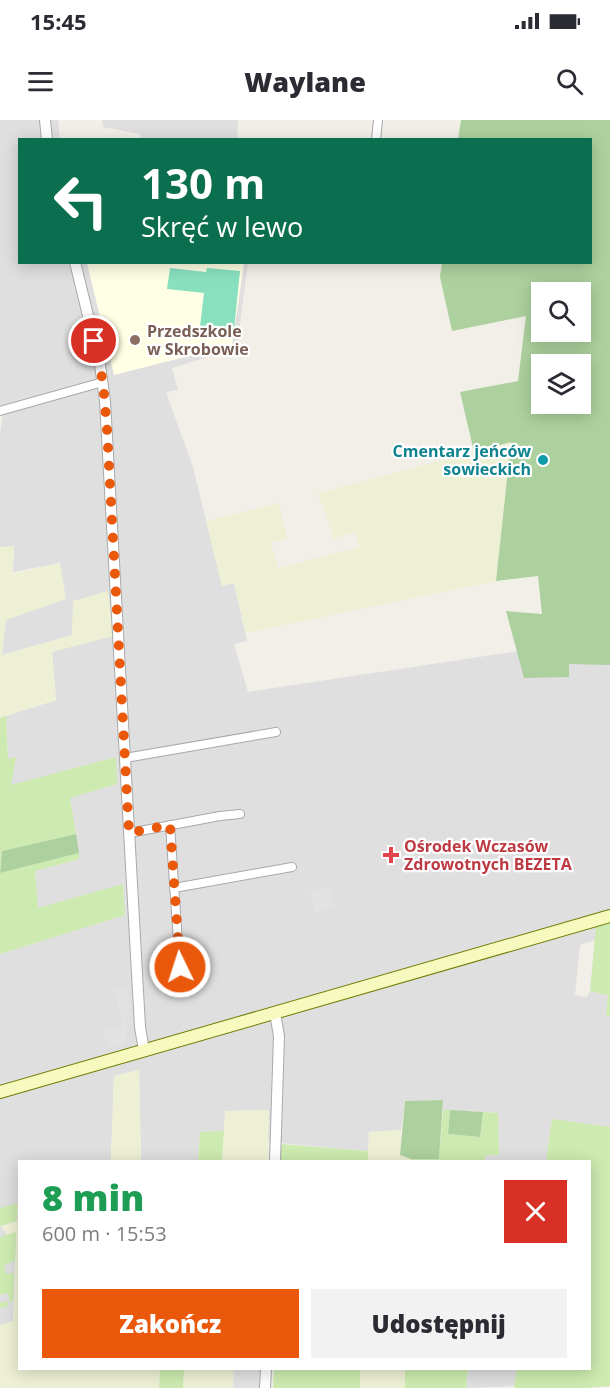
<!DOCTYPE html>
<html lang="pl">
<meta charset="utf-8">
<style>
:root{--surface:#fff;--page:#f2f2f3;--text:#2b2b33;--muted:#7c7c81;--accent:#ea580c}
body{margin:0;font-family:"Open Sans",sans-serif;background:var(--page);color:var(--text);height:100vh;display:flex;flex-direction:column;font-size:22px;white-space:nowrap}
*{box-sizing:border-box;margin:0}
p{font-size:20px;color:var(--muted)}
.icon{flex:none;width:33px;height:33px;fill:none;stroke:currentColor;stroke-width:2;stroke-linecap:round;stroke-linejoin:round}
.map{position:relative;flex:1;overflow:hidden}
.details{position:absolute;left:18px;top:1040px;width:573px;height:210px;display:flex;flex-direction:column;background:var(--surface);border-radius:0px;box-shadow:0 3px 15px #0003}
.details>*{flex:none}
.guide{position:absolute;left:18px;top:18px;width:574px;height:126px;border-radius:0px;box-shadow:0 3px 15px #0003;background:#0b6e4f;color:#fff;overflow:hidden}
.fabs{position:absolute;left:531px;top:162px;display:grid;gap:12px}
.fabs a{display:grid;place-items:center;width:60px;height:60px;border-radius:0px;background:var(--surface);box-shadow:0 3px 15px #0003;font-size:30px}
.pin{position:absolute;display:grid;place-items:center;width:51px;height:51px;color:#fff;margin:-26px;border:3px solid #fff;border-radius:50%;box-shadow:0 2px 6px #0007}
.me{position:absolute;width:66px;margin:-33px;rotate:356deg;stroke-linejoin:round;filter:drop-shadow(0 0 4px #0008)}
.turn{display:flex;align-items:center;gap:21px;height:126px;padding:0 24px;font-size:27px}
.turn .icon{width:78px;height:78px;stroke-width:2.5}
.turn b{display:block;font-size:42px;line-height:51px}
.round{display:grid;place-items:center;flex:none;width:63px;height:63px;border-radius:0px;background:var(--page)}
.summary{display:flex;align-items:center;justify-content:space-between;height:102px;padding:0 24px}
h1{font-size:36px;font-weight:800;line-height:45px;color:#1e9e55}
.primary-button{display:flex;gap:12px;margin-top:auto;padding:12px 24px}
.primary-button a{flex:1;height:69px;border-radius:0px;background:var(--accent);color:#fff;font-size:24px;font-weight:800;line-height:69px;text-align:center}
.primary-button a+a{background:var(--page);color:var(--text)}
.status{display:flex;justify-content:space-between;align-items:center;height:42px;padding:0 30px;background:var(--surface);direction:ltr}
.status svg{height:16px;fill:currentColor}
header{display:flex;justify-content:space-between;align-items:center;height:78px;padding:0 24px;background:var(--surface);font-size:27px;font-weight:800}
.map>svg:first-child{display:block}
.residential{fill:#e0dfdf}
.education{fill:#ffffe5}
.farmland{fill:#eef0d5}
.grass{fill:#cdebb0}
.forest{fill:#add19e;fill-rule:evenodd}
.pitch{fill:#88e0be}
.parking{fill:#e2e2e2}
.lines{fill:none;stroke-linecap:round;stroke-linejoin:round}
.minor-casing{stroke:#a9a9a9;stroke-width:10}
.tertiary-casing{stroke:#a9a9a9;stroke-width:12}
.secondary-casing{stroke:#707d05;stroke-width:14}
.minor{stroke:#fff;stroke-width:8}
.tertiary{stroke:#fff;stroke-width:10}
.secondary{stroke:#f7fabf;stroke-width:12}
.route{stroke:#ea580c;stroke-width:10;stroke-dasharray:0 18}
.education-dot{fill:#8d6e63;stroke:#fff;stroke-width:2}
.culture-dot{fill:#0f9aa8;stroke:#fff;stroke-width:2}
.health-dot{fill:#e0444e;stroke:#fff;stroke-width:2}
.labels{text-anchor:middle;stroke-width:4.5;stroke-linejoin:round;paint-order:stroke}
.education-label{font-size:16px;font-weight:bold;fill:#785e54;stroke:#fff;text-anchor:start}
.culture-label{font-size:16px;font-weight:bold;fill:#0d838f;stroke:#fff;text-anchor:end}
.health-label{font-size:16px;font-weight:bold;fill:#be3a42;stroke:#fff;text-anchor:start}
</style>
<div class="status"><b>15:45</b><svg viewBox="0 0 49 12"><path d="M0 12V9h3v3zM5 12V6h3v6zM10 12V3h3v9zM15 12V0h3v12zM26 1h20v11H26zM47 4h2v5h-2z"/></svg></div>
<header><svg class="icon" aria-label="menu" viewBox="0 0 24 24"><path d="M4 6h16M4 12h16M4 18h16"/></svg>Waylane<svg class="icon" aria-label="search" viewBox="0 0 24 24"><circle cx="10" cy="10" r="6"/><path d="M15 15l6 6"/></svg></header>
<div class="map">
<svg width="610" height="1268" viewBox="0 0 610 1268">
<rect width="100%" height="100%" fill="#f2efe9"/>
<path class="residential" d="M0,0h58l2,19 -40,1v122l228,1 -11,85 -65,20 6,22 -12,2 27,75 29,118 12,-2 13,58 -13,3 14,48 277,-42 85,7v278l-30,10 -5,50 12,2 3,-6 18,4 -2,20 4,1v111l-58,-7 -6,41h-61l1,-6h13l-1,-42 -55,-3v-10l-38,1 -4,29 -32,2 -1,19 -100,-9v-32l-42,1 -2,20 -24,1 -2,29h-57l-2,-91 -25,6 -3,85h-91l-7,161 -13,3v-371l125,-39 -2,-31 -85,25 -3,-38 44,-12 -9,-61 47,-14 -106,1 4,-28 -7,2 -2,-43 50,-16 -4,-48 21,-17 -72,20 5,-35 54,-57 -47,9 1,-25h-14v-113l3,-19h-3z
M102,0h136l-1,19h-96l-1,-5 -37,-7z
M468,1248h49l-2,18 -49,2z"/>
<path class="education" d="M87,143h157l-12,82 -118,30z"/>
<path class="farmland" d="M511,322l-15,139 -250,52 -12,-50 -12,3 -16,-65 73,-18 8,35 -17,5 9,25 80,-21 -4,-15 -21,7 -16,-46z
M14,426l-2,28 48,-11 6,36 -60,21 -4,35 70,-20 1,-34 35,-10 5,45 -61,16 4,48 -56,18v-171z
M139,950l2,91h-30l3,-85z
M269,990l-1,51h-46l3,-50z
M401,1010l-1,25 11,4 -1,2h-42l1,-29z
M18,1072h1l1,176h140l-1,20h-159v-63l13,-4 3,-88 -9,2 -6,-9 16,-5z
M184,1248h50l-1,20h-50z
M360,1248h45v20h-45z"/>
<path class="grass" d="M6,596l2,43 8,-2 -5,28 105,-28 1,27 -47,14 6,36 -74,17 -2,17v-150z
M79,733v6l-44,12 3,37 85,-24 2,31 -125,39v-81z
M610,801v95h-4l2,-21 -18,-4 6,-65z
M443,990h7l-2,24 32,3 3,-25 15,1 1,42h-13l-1,6h-75l1,-2h28z
M552,999l58,8v259l-24,2h-72l3,-20h73v-207h-44z
M224,1011l-2,30h-24l2,-29z
M281,1024l87,7v10h-87z
M17,1083v18l-17,5v-18z
M16,1112l-1,29 -11,4 2,9 8,-1 -1,28 -6,1 1,4 -8,2v-5l10,-3 -3,-7 -7,2v-58z
M160,1248h24l-1,20h-24z
M274,1248l86,1v19h-87z
M405,1248h63l-2,20h-61z"/>
<path class="forest" d="M461,0h149v545l-41,-1v13l-45,1 -18,-67 36,3 -4,-38 -42,5 15,-139 -37,10 -14,-60 58,-11 8,-65 -74,15 -12,-54 2,-14 149,-1v-122l-133,-1zM580,172v40h-38v-40zM542,244h38v40h-38z
M76,714l3,19 -79,20 2,-22z
M443,980l-4,59h-28l-11,-4 5,-54z
M450,990l33,2 -3,25 -32,-3z"/>
<path class="pitch" d="M170,148l36,4 1,-4 33,3 -7,68 -34,-4 5,-42 -37,-4z"/>
<path class="parking" d="M329,767l6,21 -20,4 -5,-20z
M125,867l3,10 -2,46 -18,6 -4,-17 19,-8 -8,-34z
M234,1248h26l-1,20h-26z"/>
<g class="lines">
<g class="minor-casing">
<path id="minor" d="M376,20l2,-20
M0,291l103,-29
M125,638l151,-26
M170,705l11,161
M129,713l91,-17 20,-2
M174,768l118,-21"/>
</g>
<g class="tertiary-casing">
<path id="tertiary" d="M45,0l2,20
M75,142l25,103 5,36 35,626 4,24
M275,893l4,23 -4,125
M265,1268l1,-20"/>
</g>
<g class="secondary-casing">
<path id="secondary" d="M0,972l610,-176"/>
</g>
<use href="#minor" class="minor"/>
<use href="#tertiary" class="tertiary"/>
<use href="#secondary" class="secondary"/>
</g>
<g class="lines">
<path class="route" d="M94,221l9,41 4,47 22,404 41,-8 10,142"/>
</g>
<circle class="education-dot" cx="135" cy="220" r="6"/>
<circle class="culture-dot" cx="543" cy="340" r="6"/>
<path class="health-dot" d="M388 726h6v6h6v6h-6v6h-6v-6h-6v-6h6z"/>
<g class="labels">
<g class="education-label">
<text x="147" y="217">Przedszkole<tspan x="147" dy="18">w Skrobowie</tspan></text>
</g>
<g class="culture-label">
<text x="531" y="337">Cmentarz jeńców<tspan x="531" dy="18">sowieckich</tspan></text>
</g>
<g class="health-label">
<text x="404" y="732">Ośrodek Wczasów<tspan x="404" dy="18">Zdrowotnych BEZETA</tspan></text>
</g>
</g>
</svg>
<div class="fabs">
<a><svg class="icon" aria-label="search" viewBox="0 0 24 24"><circle cx="10" cy="10" r="6"/><path d="M15 15l6 6"/></svg></a>
<a><svg class="icon" aria-label="layers" viewBox="0 0 24 24"><path d="M12 4l9 5-9 5-9-5zM3 14l9 5 9-5"/></svg></a>
</div>
<div class="pin" style="left:94px;top:221px;background:#d93025"><svg class="icon" aria-label="arrive" viewBox="0 0 24 24"><path d="M6 21V4h12l-3 4 3 4H6"/></svg></div>
<svg class="me" style="left:180px;top:847px" viewBox="-20 -20 40 40"><circle r="17" fill="#ea580c" stroke="#fff" stroke-width="3"/><path d="M0-11L8 9 0 5-8 9z" fill="#fff"/></svg>
<div class="guide">
<div class="turn"><svg class="icon" aria-label="left" viewBox="0 0 24 24"><path d="M17 20v-9H6M10 6l-5 5 5 5"/></svg><div><b>130 m</b>Skręć w lewo</div></div>
</div>
<section class="details">
<div class="summary"><div><h1>8 min</h1><p>600 m · 15:53</p></div><a class="round" style="background:#d93025;color:#fff"><svg class="icon" aria-label="close" viewBox="0 0 24 24"><path d="M6 6l12 12M18 6L6 18"/></svg></a></div>
<div class="primary-button"><a>Zakończ</a><a>Udostępnij</a></div>
</section>
</div>
